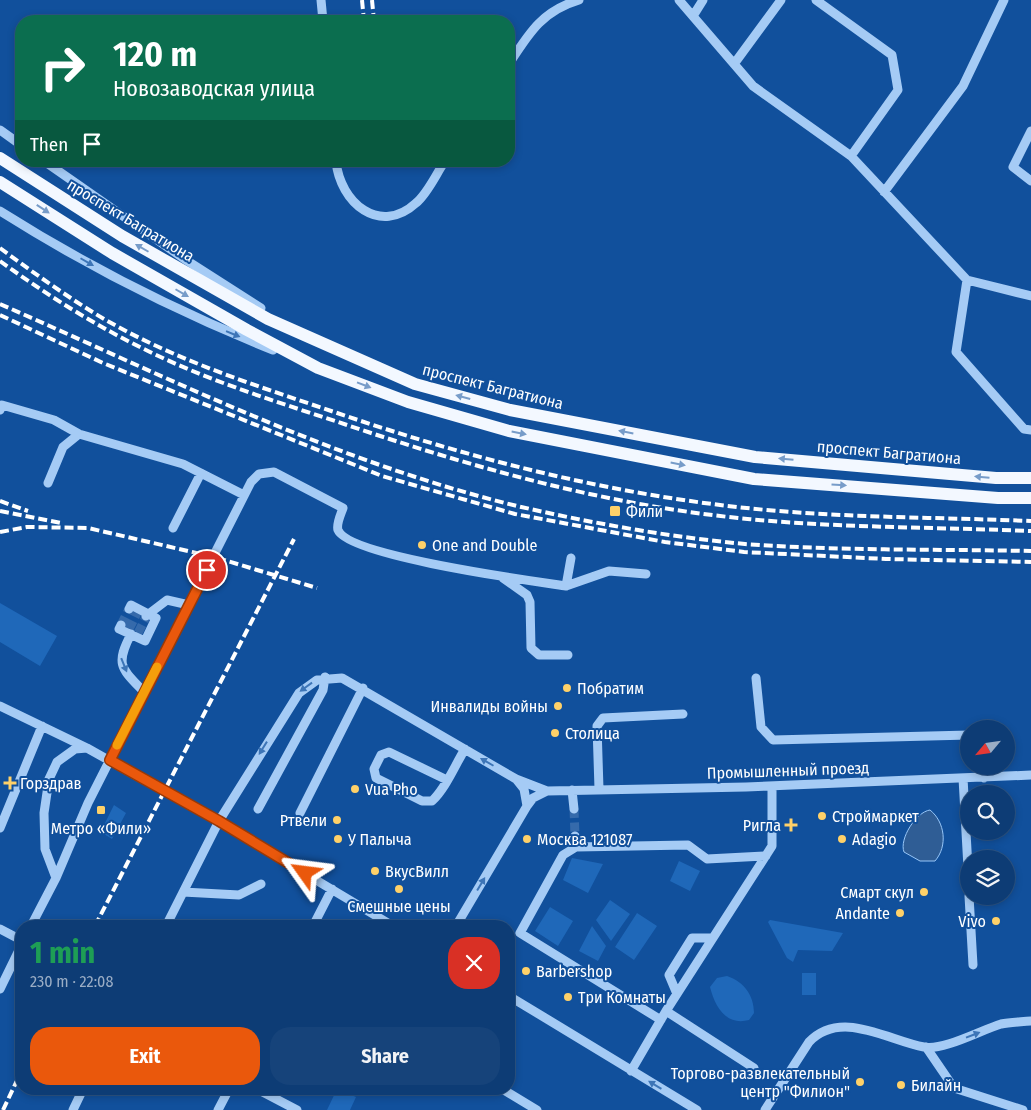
<!DOCTYPE html>
<meta charset="utf-8">
<style>
:root{--surface:#0d3c75;--page:#16437a;--text:#f1f3f6;--muted:#9aadc5;--line:#2d5687;--accent:#ea580c}
body{margin:0;font-family:"Fira Sans Condensed",sans-serif;background:var(--page);color:var(--text);height:100vh;display:flex;flex-direction:column;font-size:19px;white-space:nowrap}
*{box-sizing:border-box;margin:0}
p{font-size:16px;color:var(--muted)}
.icon{flex:none;width:28px;height:28px;fill:none;stroke:currentColor;stroke-width:2;stroke-linecap:round;stroke-linejoin:round}
.map{position:relative;flex:1;overflow:hidden}
.side{position:absolute;left:15px;top:920px;width:500px;height:175px;display:flex;flex-direction:column;background:var(--surface);border-radius:20px;box-shadow:0 2px 8px #0003,0 0 0 1px var(--line)}
.side>*{flex:none}
.banner{position:absolute;left:15px;top:15px;width:500px;height:152px;border-radius:20px;box-shadow:0 2px 8px #0003,0 0 0 1px var(--line);background:#0b6e4f;color:#fff;overflow:hidden}
.needle{width:32px;rotate:241deg}
.buttons{position:absolute;left:960px;top:720px;display:grid;gap:10px}
.buttons a{display:grid;place-items:center;width:55px;height:55px;border-radius:50%;background:var(--surface);box-shadow:0 2px 8px #0003,0 0 0 1px var(--line);font-size:25px}
.pin{position:absolute;display:grid;place-items:center;width:42px;height:42px;color:#fff;margin:-21px;border:2px solid #fff;border-radius:50%;box-shadow:0 1px 5px #0007}
.me{position:absolute;width:55px;margin:-28px;rotate:301deg;stroke-linejoin:round;filter:drop-shadow(0 0 4px #0008)}
.turn{display:flex;align-items:center;gap:18px;height:105px;padding:0 15px;font-size:22px}
.turn .icon{width:65px;height:65px;stroke-width:2.5}
.turn b{display:block;font-size:35px;line-height:42px}
.then{display:flex;align-items:center;height:48px;padding:0 15px;background:#0003;gap:10px;font-size:19px}
.round{display:grid;place-items:center;flex:none;width:52px;height:52px;border-radius:20px;background:var(--page)}
.head{display:flex;align-items:center;justify-content:space-between;height:85px;padding:0 15px}
h1{font-size:30px;font-weight:700;line-height:38px;color:#1e9e55}
.action{display:flex;gap:10px;margin-top:auto;padding:10px 15px}
.action a{flex:1;height:58px;border-radius:20px;background:var(--accent);color:#fff;font-size:20px;font-weight:700;line-height:58px;text-align:center}
.action a+a{background:var(--page);color:var(--text)}
.map>svg:first-child{display:block}
.green{fill:#1f68b9}
.water{fill:#2f5d95;stroke:#97c6f8}
.lines{fill:none;stroke-linecap:round;stroke-linejoin:round}
.minor-tunnel{stroke:#356aab;stroke-width:9;stroke-dasharray:9 4.5;stroke-linecap:butt}
.minor{stroke:#a5cbf5;stroke-width:9}
.major{stroke:#f3f8ff;stroke-width:12}
.rail{stroke:#fff;stroke-width:4;stroke-dasharray:9 4;stroke-linecap:butt}
.minor-bridge{stroke:#a5cbf5;stroke-width:9}
.oneway{fill:#779cc9}
.oneway2{fill:#3d75b7}
.route-casing{stroke:#983908;stroke-width:12}
.route{stroke:#ea580c;stroke-width:9}
.slow{stroke:#f59e0b;stroke-width:9}
.poi-dot{fill:#ffd169;stroke:#11509c;stroke-width:2}
.labels{text-anchor:middle;stroke-width:4;stroke-linejoin:round;paint-order:stroke}
.street-label{font-size:16px;fill:#fff;stroke:#11509c}
.poi-label{font-size:16px;fill:#fff;stroke:#11509c;text-anchor:start}
</style>
<div class="map">
<svg width="1031" height="1110" viewBox="0 0 1031 1110">
<rect width="100%" height="100%" fill="#11509c"/>
<path class="green" d="M0,603l57,33 -17,30 -40,-24z
M114,805l12,8 -14,26 -8,-5v-9z
M572,858l31,6 -15,29 -25,-13z
M679,861l21,10 -10,20 -20,-10z
M610,900l20,14 -19,27 -15,-21z
M550,907l23,14 -15,25 -23,-15z
M637,913l20,13 -23,34 -19,-13z
M770,920l73,13 -11,18 -34,-1 -5,12 -6,-4 -19,-36z
M592,926l14,20 -8,15 -19,-10z
M802,973h14v22h-14z
M727,976c17,6 27,19 27,37l-5,7c-23,6 -34,-13 -39,-33l7,-9z
M337,1089l19,8 -6,13h-23z"/>
<path class="water" d="M930,810c15,12 18,36 5,51h-15l-16,-9c-5,-13 12,-40 26,-42z"/>
<g class="lines">
<path class="minor-tunnel" d="M121,625l8,-16
M129,629l8,-16
M138,633l8,-16
M574,809l1,27"/>
<path class="minor" d="M321,0l2,21
M679,0l74,86 98,70 116,124 64,16
M816,0l76,55 6,35 -47,66
M693,16l10,-16
M509,64c20,-31 33,-53 70,-64
M734,64l47,-64
M0,130l21,15
M1031,131l-18,36 18,14
M44,161l142,99 75,48
M336,161c4,42 44,75 80,42 12,-10 20,-29 29,-42
M884,192l79,-106 41,-86
M0,211c87,55 178,101 273,139
M967,280l-11,72 68,77 7,1
M0,410l2,-5 52,15 25,14 104,30 61,31
M48,483l15,-36 16,-13
M173,528l28,-55
M503,578l24,17 3,7 1,46 8,7h29
M566,586l43,-15 37,3
M146,616l21,-16 22,5
M121,625l-2,4 26,12 11,-23 -25,-13 -2,4
M131,634c-16,31 -10,34 13,58
M756,678l5,49 12,13 196,-5
M0,706l87,42
M984,766v12
M963,778l6,108
M447,780l-58,-28 -8,3 -7,14 2,9 46,23h10c14,-13 23,-36 33,-52
M599,789l-2,-63 6,-8 80,-4
M572,790l2,19
M527,806l6,-8 14,-7 199,-4 285,-12
M197,809l196,117
M258,809l65,-119 2,-13
M300,813l63,-125
M0,828l42,-102
M575,836l1,11
M56,878l-11,-29 -1,-36 5,-34 8,-17 18,-13 12,-1 48,27
M183,892l56,3 22,-11
M969,896l4,69
M31,926l25,-48 32,-75 163,-321 8,-8 15,-2 69,36c-2,6 -7,16 -5,22 10,26 195,51 228,56l5,-28
M166,926l53,-105 80,-128 18,-13 25,-2 174,101 31,12
M313,926l19,-37
M456,926l71,-120 -3,-17 -8,-10
M0,929l21,11
M0,989l21,-43
M677,994l-8,-19 23,-37h21
M509,996l188,114
M666,1011l88,57
M661,1020l-141,-87 43,-78 13,-8 112,-2 19,14 59,-3
M926,1047l28,41 69,22
M631,1071l35,-60 106,-165v-60
M257,1089l40,21
M502,1089l35,21
M73,1110l10,-21
M218,1110l11,-21
M765,1110l44,-68c32,-33 78,-2 115,5 19,4 57,-17 77,-23 9,-2 20,-2 30,-3"/>
<path class="major" d="M0,158l122,78 146,83 147,65 95,26 245,47 241,21h35
M0,182l112,71 135,77 71,38 90,34 101,29 245,48 244,19h33"/>
<path class="rail" d="M362,0l2,21
M372,0l2,21
M0,248c31,23 62,45 94,65 77,47 167,74 252,103 128,43 257,76 391,91 97,11 196,10 294,14
M0,261c47,34 96,65 148,90 63,31 133,52 199,74 128,43 256,79 391,93 97,10 195,9 293,13
M0,304c169,74 336,158 517,202 74,17 152,31 228,38 95,7 191,5 286,7
M0,315l103,48 279,113 133,38 150,28 79,10 142,7 145,3
M0,501l28,10
M0,511l61,12
M0,532l27,-5 61,1 126,29 103,31
M95,926l199,-387
M3,1110l18,-38"/>
<path class="minor-bridge" d="M135,775l62,34"/>
</g>
<defs><path id="oneway-solid" d="M-6-.8H1V-3.2L6.5 0L1 3.2V.8H-6Z" transform="scale(1.25)"/></defs>
<g class="oneway">
<use href="#oneway-solid" transform="translate(43 209) rotate(33)"/>
<use href="#oneway-solid" transform="translate(142 248) rotate(-150)"/>
<use href="#oneway-solid" transform="translate(182 293) rotate(30)"/>
<use href="#oneway-solid" transform="translate(364 385) rotate(21)"/>
<use href="#oneway-solid" transform="translate(463 397) rotate(-165)"/>
<use href="#oneway-solid" transform="translate(626 432) rotate(-169)"/>
<use href="#oneway-solid" transform="translate(519 433) rotate(11)"/>
<use href="#oneway-solid" transform="translate(786 459) rotate(-175)"/>
<use href="#oneway-solid" transform="translate(678 464) rotate(11)"/>
<use href="#oneway-solid" transform="translate(982 477) rotate(-175)"/>
<use href="#oneway-solid" transform="translate(839 485) rotate(4)"/>
</g>
<g class="oneway2">
<use href="#oneway-solid" transform="translate(87 262) rotate(30)"/>
<use href="#oneway-solid" transform="translate(233 334) rotate(22)"/>
<use href="#oneway-solid" transform="translate(124 665) rotate(68)"/>
<use href="#oneway-solid" transform="translate(306 687) rotate(144)"/>
<use href="#oneway-solid" transform="translate(263 748) rotate(122)"/>
<use href="#oneway-solid" transform="translate(487 762) rotate(-150)"/>
<use href="#oneway-solid" transform="translate(481 884) rotate(-59)"/>
<use href="#oneway-solid" transform="translate(973 1035) rotate(-21)"/>
<use href="#oneway-solid" transform="translate(655 1085) rotate(-149)"/>
</g>
<g class="lines">
<g class="route-casing">
<path id="route" d="M207,570l-97,190 109,61 86,52"/>
</g>
<use href="#route" class="route"/>
<path class="slow" d="M117,745l40,-78"/>
</g>
<g class="poi-dot">
<rect x="609" y="505" width="12" height="12" rx="2.5"/>
<circle cx="422" cy="545" r="5"/>
<circle cx="567" cy="688" r="5"/>
<circle cx="558" cy="706" r="5"/>
<circle cx="555" cy="733" r="5"/>
<path d="M7.5 775.5h5v5h5v5h-5v5h-5v-5h-5v-5h5z"/>
<circle cx="355" cy="789" r="5"/>
<rect x="96" y="805" width="10" height="10" rx="2.5"/>
<circle cx="822" cy="816" r="5"/>
<circle cx="337" cy="820" r="5"/>
<path d="M788.5 817.5h5v5h5v5h-5v5h-5v-5h-5v-5h5z"/>
<circle cx="338" cy="839" r="5"/>
<circle cx="527" cy="839" r="5"/>
<circle cx="842" cy="839" r="5"/>
<circle cx="375" cy="871" r="5"/>
<circle cx="399" cy="889" r="5"/>
<circle cx="924" cy="892" r="5"/>
<circle cx="900" cy="913" r="5"/>
<circle cx="996" cy="921" r="5"/>
<circle cx="526" cy="971" r="5"/>
<circle cx="568" cy="997" r="5"/>
<circle cx="860" cy="1082" r="5"/>
<circle cx="901" cy="1085" r="5"/>
</g>
<g class="labels">
<g class="street-label">
<text transform="translate(131 220) rotate(31)" y="6">проспект Багратиона</text>
<text transform="translate(493 386) rotate(14)" y="6">проспект Багратиона</text>
<text transform="translate(889 452) rotate(5)" y="6">проспект Багратиона</text>
<text transform="translate(788 770) rotate(-2)" y="6">Промышленный проезд</text>
</g>
<g class="poi-label">
<text x="626" y="517">Фили</text>
<text x="432" y="551">One and Double</text>
<text x="577" y="694">Побратим</text>
<text x="548" y="712" text-anchor="end">Инвалиды войны</text>
<text x="565" y="739">Столица</text>
<text x="20" y="789">Горздрав</text>
<text x="365" y="795">Vua Pho</text>
<text x="832" y="822">Строймаркет</text>
<text x="327" y="826" text-anchor="end">Ртвели</text>
<text x="781" y="831" text-anchor="end">Ригла</text>
<text x="101" y="834" text-anchor="middle">Метро «Фили»</text>
<text x="348" y="845">У Палыча</text>
<text x="537" y="845">Москва 121087</text>
<text x="852" y="845">Adagio</text>
<text x="385" y="877">ВкусВилл</text>
<text x="914" y="898" text-anchor="end">Смарт скул</text>
<text x="399" y="912" text-anchor="middle">Смешные цены</text>
<text x="890" y="919" text-anchor="end">Andante</text>
<text x="986" y="927" text-anchor="end">Vivo</text>
<text x="536" y="977">Barbershop</text>
<text x="578" y="1003">Три Комнаты</text>
<text x="850" y="1079" text-anchor="end">Торгово-развлекательный<tspan x="850" dy="18">центр "Филион"</tspan></text>
<text x="911" y="1091">Билайн</text>
</g>
</g>
</svg>
<div class="buttons">
<a><svg class="needle" viewBox="-14 -14 28 28"><path d="M0-13l5 13h-10z" fill="#e53935"/><path d="M0 13l5-13h-10z" fill="#9aadc5"/></svg></a>
<a><svg class="icon" aria-label="search" viewBox="0 0 24 24"><circle cx="10" cy="10" r="6"/><path d="M15 15l6 6"/></svg></a>
<a><svg class="icon" aria-label="layers" viewBox="0 0 24 24"><path d="M12 4l9 5-9 5-9-5zM3 14l9 5 9-5"/></svg></a>
</div>
<div class="pin" style="left:207px;top:570px;background:#d93025"><svg class="icon" aria-label="arrive" viewBox="0 0 24 24"><path d="M6 21V4h12l-3 4 3 4H6"/></svg></div>
<svg class="me" style="left:305px;top:873px" viewBox="-20 -20 40 40"><path d="M0-17L14 15 0 8-14 15z" fill="#ea580c" stroke="#fff" stroke-width="4"/></svg>
<div class="banner">
<div class="turn"><svg class="icon" aria-label="right" viewBox="0 0 24 24"><path d="M7 20v-9h11M14 6l5 5-5 5"/></svg><div><b>120 m</b>Новозаводская улица</div></div>
<div class="then">Then<svg class="icon" aria-label="arrive" viewBox="0 0 24 24"><path d="M6 21V4h12l-3 4 3 4H6"/></svg></div>
</div>
<section class="side">
<div class="head"><div><h1>1 min</h1><p>230 m · 22:08</p></div><a class="round" style="background:#d93025;color:#fff"><svg class="icon" aria-label="close" viewBox="0 0 24 24"><path d="M6 6l12 12M18 6L6 18"/></svg></a></div>
<div class="action"><a>Exit</a><a>Share</a></div>
</section>
</div>
